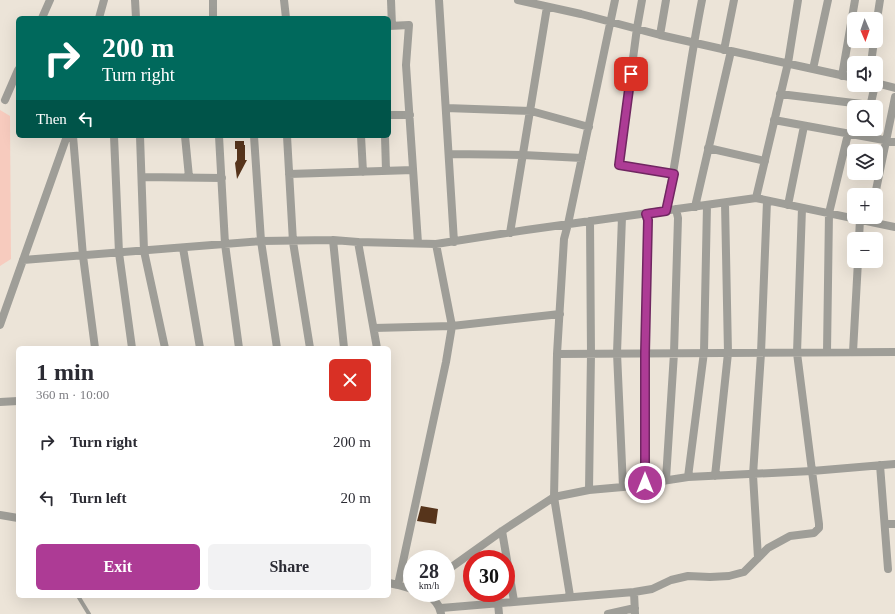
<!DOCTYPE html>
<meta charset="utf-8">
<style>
:root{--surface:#fff;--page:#f2f2f3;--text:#2b2b33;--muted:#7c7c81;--accent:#ad3b95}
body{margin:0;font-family:Georgia,serif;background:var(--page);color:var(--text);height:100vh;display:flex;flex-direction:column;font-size:15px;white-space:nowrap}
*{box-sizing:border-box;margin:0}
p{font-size:13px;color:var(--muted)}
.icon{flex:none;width:22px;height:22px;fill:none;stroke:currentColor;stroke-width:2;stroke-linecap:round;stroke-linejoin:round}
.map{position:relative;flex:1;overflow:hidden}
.sheet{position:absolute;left:16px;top:346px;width:375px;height:252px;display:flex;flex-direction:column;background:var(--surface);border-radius:6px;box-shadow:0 4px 16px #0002}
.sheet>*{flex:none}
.hud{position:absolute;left:16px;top:16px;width:375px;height:122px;border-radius:6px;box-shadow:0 4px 16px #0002;background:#00695c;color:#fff;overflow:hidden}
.needle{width:26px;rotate:178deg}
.fabs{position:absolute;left:847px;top:12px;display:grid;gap:8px}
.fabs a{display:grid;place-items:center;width:36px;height:36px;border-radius:6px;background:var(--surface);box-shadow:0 4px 16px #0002;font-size:20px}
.speed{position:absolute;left:403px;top:550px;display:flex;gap:8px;font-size:20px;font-weight:700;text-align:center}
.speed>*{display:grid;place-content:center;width:52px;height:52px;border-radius:50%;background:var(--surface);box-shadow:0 4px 16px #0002;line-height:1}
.speed small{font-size:10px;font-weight:400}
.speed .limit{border:6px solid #d22;background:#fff;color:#111}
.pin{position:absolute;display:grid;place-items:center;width:34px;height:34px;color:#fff;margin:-17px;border-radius:8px;box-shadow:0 2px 6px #0006}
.me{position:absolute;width:44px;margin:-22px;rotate:0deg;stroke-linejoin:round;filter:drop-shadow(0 0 3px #0008)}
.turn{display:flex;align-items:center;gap:14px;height:84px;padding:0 20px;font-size:18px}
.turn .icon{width:52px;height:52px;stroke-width:2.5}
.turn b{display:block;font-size:28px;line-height:34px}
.then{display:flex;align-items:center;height:38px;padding:0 20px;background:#0003;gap:8px;font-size:15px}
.round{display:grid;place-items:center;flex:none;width:42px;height:42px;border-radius:6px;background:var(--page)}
.head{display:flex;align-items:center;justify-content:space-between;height:68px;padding:0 20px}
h1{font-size:24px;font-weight:700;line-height:30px}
.cta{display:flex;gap:8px;margin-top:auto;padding:8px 20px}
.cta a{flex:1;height:46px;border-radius:6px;background:var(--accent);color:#fff;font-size:16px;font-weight:700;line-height:46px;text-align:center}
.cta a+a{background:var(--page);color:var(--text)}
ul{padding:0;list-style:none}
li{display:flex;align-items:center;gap:12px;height:56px;padding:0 20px}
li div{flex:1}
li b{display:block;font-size:15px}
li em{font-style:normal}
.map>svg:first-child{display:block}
.green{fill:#f7cbbe}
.building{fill:#56341b}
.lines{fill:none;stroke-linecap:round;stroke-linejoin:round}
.service{stroke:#9f9e98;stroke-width:4}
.minor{stroke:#9f9e98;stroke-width:8}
.route-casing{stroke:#702661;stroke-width:10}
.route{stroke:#ad3b95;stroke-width:7}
</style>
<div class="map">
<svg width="895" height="614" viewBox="0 0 895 614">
<rect width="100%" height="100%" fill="#ece4d8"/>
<path class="green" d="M0,110l10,6 1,143 -11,7z"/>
<path class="building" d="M235,141h9v4h1v15h2l-10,19 -2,-16 2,-3v-11h-2z
M421,506l17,3 -2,15 -19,-3z"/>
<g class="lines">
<path class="service" d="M78,596l11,18"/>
<path class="minor" d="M135,0l1,18
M213,0v18
M284,0l2,18
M391,0l1,26
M439,0l15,242
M518,0l63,14 79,21 71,16 -36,156
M615,0l-47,224 -4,15 -7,115 -3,143 35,-7 34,-3 65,-10 124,-6 83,-7
M642,0l-5,28 -18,137 55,9
M42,18l8,-18
M99,18l5,-18
M389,26l20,-1 -3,40 12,178
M876,26l4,-26
M660,35l6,-35
M724,50l10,-50
M731,51l123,27
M871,63l3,-22
M813,69l15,-69
M842,76l13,-76
M876,83l19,5
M780,94l90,11
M5,100l13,-30
M870,107l5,-22
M446,108l85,3 58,16
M389,115h21
M774,120l121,22
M73,136l10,120 12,92
M114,136l5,117 13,95
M140,136l4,115 21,97
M185,136l4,41
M219,136l6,108 14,104
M254,136l7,105 16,107
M287,136l6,106 17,106
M361,136l2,36
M385,136l1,35
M708,148l57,13
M449,154l74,1 59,3
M289,174l124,-4
M142,177l80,1
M875,195l20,-98
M756,198l32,-135 10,-63
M788,205l16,-79
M666,211c14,-70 22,-141 36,-211
M622,217l-5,136 6,134
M510,233l37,-226
M859,239l1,-20
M333,240l11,108
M358,242l19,106
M183,248l17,100
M23,260l238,-19 72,-1 25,2 78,2 90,-14 230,-32 139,29
M0,325l67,-189
M374,328l78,-2 108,-12
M827,352l2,-139 19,-79
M853,352l5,-91
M557,354l338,-2
M0,402l18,-1
M880,465l8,104
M715,476l13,-123 -3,-150
M688,477l16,-125 3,-147
M666,479l8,-126 4,-135 -2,-9
M645,483v-130l3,-133 -2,-6
M589,490l2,-137 -1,-132
M0,515l18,3
M885,524h10
M502,531l12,70
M758,558l-5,-83 8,-122 6,-152
M446,571l56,-40 52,-34 16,99
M389,583l9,2 48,-223 6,-36 -16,-82
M398,585l14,4
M634,592l1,22
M425,593c8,5 15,11 16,21
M498,603l1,11
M441,608l193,-16 18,-3 19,-9 17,-4 22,1 19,-1 15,-4 24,-24 22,-12 24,-3 5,-5v-4l-7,-53 -15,-118 5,-145
M608,614l27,-6"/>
</g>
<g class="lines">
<g class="route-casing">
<path id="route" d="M631,74l-12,91 55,9 -8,37 -20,3 2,6 -3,133v130"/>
</g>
<use href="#route" class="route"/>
</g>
</svg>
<div class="fabs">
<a><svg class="needle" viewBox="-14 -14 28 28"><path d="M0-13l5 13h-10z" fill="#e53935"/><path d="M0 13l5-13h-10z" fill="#7c7c81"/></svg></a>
<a><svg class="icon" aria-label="sound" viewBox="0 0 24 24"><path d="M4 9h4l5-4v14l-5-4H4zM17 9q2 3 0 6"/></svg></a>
<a><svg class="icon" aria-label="search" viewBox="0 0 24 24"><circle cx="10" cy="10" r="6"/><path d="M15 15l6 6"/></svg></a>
<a><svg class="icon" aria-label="layers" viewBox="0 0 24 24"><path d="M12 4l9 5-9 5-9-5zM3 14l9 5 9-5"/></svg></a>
<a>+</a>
<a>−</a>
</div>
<div class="speed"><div>28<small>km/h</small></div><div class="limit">30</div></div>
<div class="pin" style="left:631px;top:74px;background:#d93025"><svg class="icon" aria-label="arrive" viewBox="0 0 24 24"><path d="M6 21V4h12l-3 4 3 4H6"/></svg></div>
<svg class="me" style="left:645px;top:483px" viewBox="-20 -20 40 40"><circle r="17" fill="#ad3b95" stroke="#fff" stroke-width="3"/><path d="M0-11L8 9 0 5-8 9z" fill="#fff"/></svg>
<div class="hud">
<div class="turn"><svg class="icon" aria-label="right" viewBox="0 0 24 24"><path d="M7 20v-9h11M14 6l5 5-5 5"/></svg><div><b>200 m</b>Turn right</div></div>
<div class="then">Then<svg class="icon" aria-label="left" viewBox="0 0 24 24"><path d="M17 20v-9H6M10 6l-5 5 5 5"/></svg></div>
</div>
<section class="sheet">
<div class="head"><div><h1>1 min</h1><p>360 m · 10:00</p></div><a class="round" style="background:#d93025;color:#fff"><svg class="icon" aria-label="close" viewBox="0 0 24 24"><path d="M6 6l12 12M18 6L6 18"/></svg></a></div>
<ul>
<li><svg class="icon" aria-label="right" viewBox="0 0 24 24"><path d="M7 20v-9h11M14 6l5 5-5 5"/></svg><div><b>Turn right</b></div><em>200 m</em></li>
<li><svg class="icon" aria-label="left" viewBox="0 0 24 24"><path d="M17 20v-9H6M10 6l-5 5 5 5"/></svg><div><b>Turn left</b></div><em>20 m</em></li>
</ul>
<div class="cta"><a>Exit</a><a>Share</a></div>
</section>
</div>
